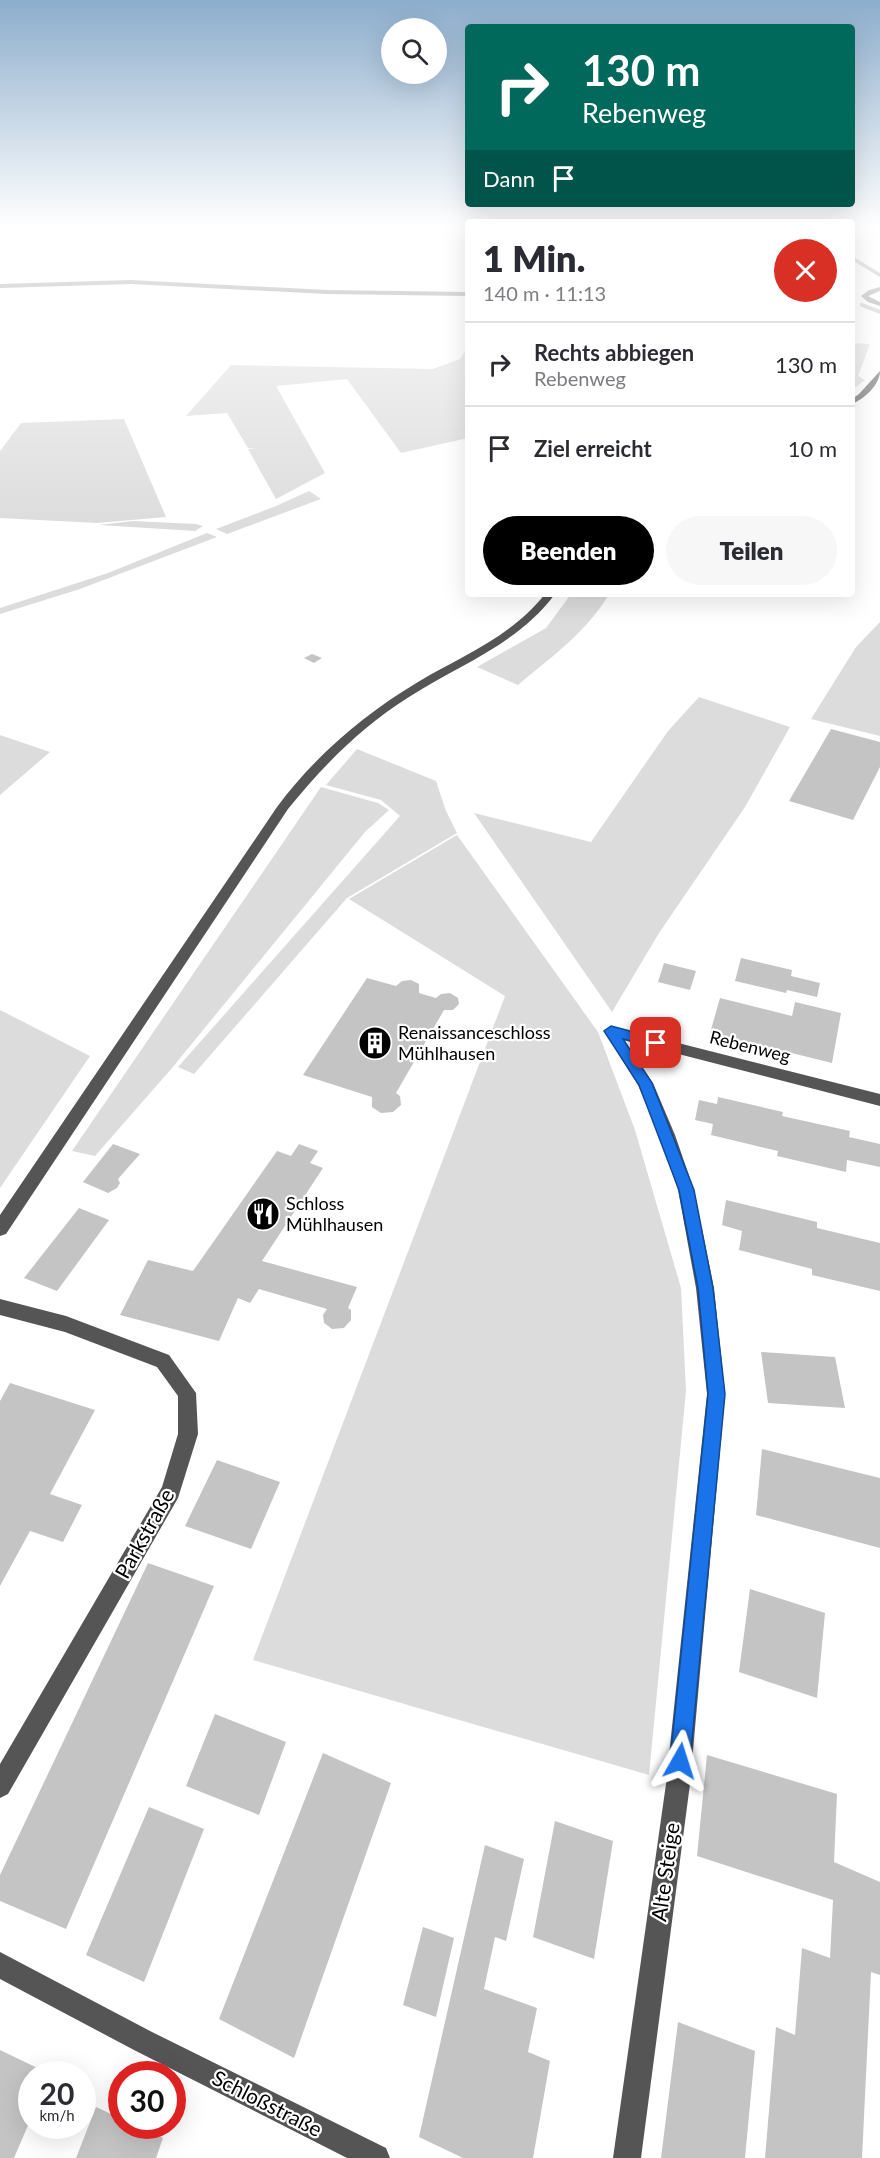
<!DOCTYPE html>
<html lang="de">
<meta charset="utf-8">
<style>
:root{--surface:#fff;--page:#f7f7f7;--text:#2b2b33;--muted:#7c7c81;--line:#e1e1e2;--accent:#000}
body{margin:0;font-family:Lato,sans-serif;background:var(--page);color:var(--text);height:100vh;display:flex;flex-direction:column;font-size:22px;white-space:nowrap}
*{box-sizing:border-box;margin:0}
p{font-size:20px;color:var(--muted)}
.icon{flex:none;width:33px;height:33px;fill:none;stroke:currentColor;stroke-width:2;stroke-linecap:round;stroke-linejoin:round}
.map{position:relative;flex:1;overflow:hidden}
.side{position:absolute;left:465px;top:219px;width:390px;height:378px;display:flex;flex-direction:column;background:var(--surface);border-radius:6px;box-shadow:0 6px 24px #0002}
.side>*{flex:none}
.hud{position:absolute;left:465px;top:24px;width:390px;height:183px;border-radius:6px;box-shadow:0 6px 24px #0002;background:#00695c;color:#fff;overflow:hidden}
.controls{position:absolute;left:381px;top:18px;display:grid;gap:12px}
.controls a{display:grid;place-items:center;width:66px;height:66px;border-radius:50%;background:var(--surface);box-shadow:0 6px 24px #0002;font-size:30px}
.speed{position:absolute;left:18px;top:2061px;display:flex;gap:12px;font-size:30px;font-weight:700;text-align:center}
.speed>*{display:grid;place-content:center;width:78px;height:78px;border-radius:50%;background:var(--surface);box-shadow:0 6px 24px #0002;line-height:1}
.speed small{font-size:15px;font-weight:400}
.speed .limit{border:9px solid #d22;background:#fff;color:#111}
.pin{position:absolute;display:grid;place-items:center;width:51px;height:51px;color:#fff;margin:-26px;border-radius:12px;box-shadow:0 3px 9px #0006}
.me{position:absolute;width:66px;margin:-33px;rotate:6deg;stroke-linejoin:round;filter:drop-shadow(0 0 4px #0008)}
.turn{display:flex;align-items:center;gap:21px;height:126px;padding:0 18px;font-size:27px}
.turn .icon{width:78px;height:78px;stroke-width:2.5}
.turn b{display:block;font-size:42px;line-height:51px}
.then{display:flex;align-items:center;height:57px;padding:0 18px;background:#0003;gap:12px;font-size:22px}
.round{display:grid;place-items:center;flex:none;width:63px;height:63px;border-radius:32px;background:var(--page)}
.summary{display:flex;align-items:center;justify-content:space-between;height:102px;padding:0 18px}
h1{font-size:36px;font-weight:800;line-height:45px}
.cta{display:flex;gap:12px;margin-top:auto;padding:12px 18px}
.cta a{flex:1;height:69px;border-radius:36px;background:var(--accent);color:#fff;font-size:24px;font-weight:800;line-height:69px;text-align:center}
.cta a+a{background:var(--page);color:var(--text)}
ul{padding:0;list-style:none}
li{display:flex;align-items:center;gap:18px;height:84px;padding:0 18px;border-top:2px solid var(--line)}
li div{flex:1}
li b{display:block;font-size:22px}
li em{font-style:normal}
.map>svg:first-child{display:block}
.green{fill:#dcdcdc}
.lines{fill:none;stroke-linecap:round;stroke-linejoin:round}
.stream{stroke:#a3a3a3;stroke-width:4}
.building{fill:#c4c4c4}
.minor{fill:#555;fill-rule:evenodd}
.route{fill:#1a73e8;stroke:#114b97;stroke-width:1.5}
.labels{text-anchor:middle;stroke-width:4.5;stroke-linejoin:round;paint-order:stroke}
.poi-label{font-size:18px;fill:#000;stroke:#fff;text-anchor:start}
.street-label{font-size:18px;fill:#000;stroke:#fff}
.near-street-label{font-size:21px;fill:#000;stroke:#fff}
</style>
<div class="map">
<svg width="880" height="2158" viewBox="0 0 880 2158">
<rect width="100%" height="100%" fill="#fff"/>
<path class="green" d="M852,343l18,1 -12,32 7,4 -9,7 -4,-1z
M467,348l1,90 -67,15 -54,-74 -71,7 49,87 -49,26 -28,-50 8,-1h-8l-21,-35 -41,3 45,-51 202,4 27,-10z
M124,419l42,98 -69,6 -97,-5v-67l21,-28z
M309,491l12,8 -94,35 -11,-5 60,-23z
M133,521l63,3 7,2 -8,5 -96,-6z
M207,533l10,4 -137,52 -80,25v-6l108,-35z
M571,594h38c-22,38 -58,63 -91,91l-41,-18 69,-39z
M880,622v114l-69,-17 45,-72z
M699,697l91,30 -45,80 -86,126 -47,79 -138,-199 117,29 77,-111z
M0,735l50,17 -50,43z
M357,749l79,32 10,30 11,22 -110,65 -153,176 -16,-7 222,-251 -19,-16 -55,-15z
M321,787l57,16 11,7 -24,22 -193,236 -77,88 -23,-5z
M457,835l141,197 37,98 46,158 5,103 -37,384 -396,-115 252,-664 -156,-97z
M0,1010l90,46 -90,132z"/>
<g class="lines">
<path class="stream" d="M862,305l18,7"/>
</g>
<path class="building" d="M312,654l10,4 -8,5 -10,-5z
M831,729l49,13v25l-27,53 -64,-19z
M741,958l51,12 -1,6 29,7 -3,14 -30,-7 -1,3 -51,-12z
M664,963l32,8 -6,19 -32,-8z
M367,978l29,8 6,-5 9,-1 8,4v9l17,5 5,-4 9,-1 8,5 1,6 -6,6h-9l-48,83 4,3 1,9 -8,7 -12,1 -9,-6v-10l-69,-22z
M720,998l72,18 3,-14 46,11 -9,50 -122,-30z
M718,1097l65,15 -1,4 68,15 -1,6 31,7v23l-33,-7 -1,12 -69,-16 1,-5 -67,-16 2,-11 -18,-4 4,-20 18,4z
M113,1144l27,10 -22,25 2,4 -3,5 -9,5 -25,-11z
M299,1144l19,7 -8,12 13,5 -61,93 95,26 -9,21 3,2v10l-7,8 -12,1 -8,-6 -1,-8 4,-6 -68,-20 -9,14 -12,-5 -19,43 -99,-26 28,-55 45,11 84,-120 14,5z
M726,1200l91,22v6l63,15v48l-68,-16v-6l-73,-19 3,-19 -20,-6z
M79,1208l30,12 -52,71 -33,-13z
M761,1352l74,5 10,51 -77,-5z
M10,1383l85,27 -45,84 32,11 -19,37 -33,-11 -30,55v-185z
M762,1449l118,29v70l-124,-33z
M217,1460l63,22 -29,67 -66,-23z
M148,1563l66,23 -148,343 -66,-28v-26z
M750,1589l75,24 -8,85 -78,-26z
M215,1714l71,28 -27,73 -73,-29z
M323,1753l68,30 -97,275 -75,-39z
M707,1755l130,39 -3,68 46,20v93l-9,-3 -9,186h-97l11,-131 19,8 7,-87 28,10 3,-58 -136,-44z
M149,1807l55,22 -60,153 -58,-27z
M555,1821l58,20 -19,118 -61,-22z
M485,1845l39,14 -18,82 -11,-4 -11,52 53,19 -9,44 22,9 -17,97h-70l-44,-21z
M423,1927l31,11 -18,79 -33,-12z
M678,2022l77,29 -10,107h-84z
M0,2050l50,24h-18v42l-18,42h-14z
M96,2107l26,12v7h15l26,12 -7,20h-80z"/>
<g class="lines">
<path class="minor" d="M852,256l28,17v4l-28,-17z
M131,280l196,10 141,2v4l-141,-2 -196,-10 -131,4v-4z
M880,287v4l-12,5 12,6v4l-12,-4 -7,-6 8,-6z
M880,371c0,14 -16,28 -28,33v-5l7,-5z
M545,594h10c-38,51 -95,70 -146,103 -47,29 -86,69 -121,112l-282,425 -6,2v-21l277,-408c37,-50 87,-93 141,-125 46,-27 93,-45 127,-88z
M611,1026l269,68v12l-256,-66 29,43 22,52 19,55 20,98 11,106 -35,390 -49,374h-28l53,-374 41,-390 -11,-106 -18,-98 -19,-55 -21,-50 -34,-54z
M0,1299l66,17 103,39 27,38 2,41 -20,64 -170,296 -8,4v-34l162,-277 16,-53v-38l-21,-29 -92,-35 -65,-17z
M0,1952l152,80 234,116 4,10h-43l-213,-108 -134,-71z"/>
</g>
<linearGradient id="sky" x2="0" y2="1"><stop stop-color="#8cadcc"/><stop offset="0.43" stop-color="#fff"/><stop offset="1" stop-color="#fff" stop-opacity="0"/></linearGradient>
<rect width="880" height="527" fill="url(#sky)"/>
<path class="route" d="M611,1026l49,13 2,4 -6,5 -33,-9 29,44 42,107 19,98 12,106 -35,367 -3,8 -7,3 -7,-3 -3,-8 38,-367 -10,-106 -19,-98 -40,-105 -35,-54z"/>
<defs>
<g id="building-disc" transform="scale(1.725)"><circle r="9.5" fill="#000" stroke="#fff"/><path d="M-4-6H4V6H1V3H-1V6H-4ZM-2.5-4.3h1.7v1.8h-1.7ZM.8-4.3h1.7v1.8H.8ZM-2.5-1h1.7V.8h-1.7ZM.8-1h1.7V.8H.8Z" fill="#fff"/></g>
<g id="restaurant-disc" transform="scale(1.725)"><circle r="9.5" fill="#000" stroke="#fff"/><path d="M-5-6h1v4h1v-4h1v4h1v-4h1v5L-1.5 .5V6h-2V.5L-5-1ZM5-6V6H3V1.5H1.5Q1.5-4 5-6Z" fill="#fff"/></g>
</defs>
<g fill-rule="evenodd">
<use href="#building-disc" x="375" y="1043"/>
<use href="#restaurant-disc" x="263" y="1214"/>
</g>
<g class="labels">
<g class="poi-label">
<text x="398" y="1039">Renaissanceschloss<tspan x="398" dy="21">Mühlhausen</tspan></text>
<text x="286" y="1210">Schloss<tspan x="286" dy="21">Mühlhausen</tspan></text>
</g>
<g class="street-label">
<text transform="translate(750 1047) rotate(14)" y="6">Rebenweg</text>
</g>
<g class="near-street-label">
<text transform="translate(145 1534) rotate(-61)" y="7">Parkstraße</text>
<text transform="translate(666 1872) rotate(-82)" y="7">Alte Steige</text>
<text transform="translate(267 2104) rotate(27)" y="7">Schloßstraße</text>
</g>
</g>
</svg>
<div class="controls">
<a><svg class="icon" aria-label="search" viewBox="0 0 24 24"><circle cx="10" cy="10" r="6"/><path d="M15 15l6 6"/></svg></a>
</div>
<div class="speed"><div>20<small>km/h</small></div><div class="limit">30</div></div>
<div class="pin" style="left:656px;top:1043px;background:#d93025"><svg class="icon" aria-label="arrive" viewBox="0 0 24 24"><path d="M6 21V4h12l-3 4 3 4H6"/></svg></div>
<svg class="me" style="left:680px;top:1761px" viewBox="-20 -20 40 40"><path d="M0-17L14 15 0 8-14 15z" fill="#1a73e8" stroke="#fff" stroke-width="4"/></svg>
<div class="hud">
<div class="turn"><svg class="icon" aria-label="right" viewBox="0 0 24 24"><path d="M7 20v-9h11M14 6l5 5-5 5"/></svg><div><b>130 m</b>Rebenweg</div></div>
<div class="then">Dann<svg class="icon" aria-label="arrive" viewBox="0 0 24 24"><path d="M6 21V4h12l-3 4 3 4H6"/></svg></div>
</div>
<section class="side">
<div class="summary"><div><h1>1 Min.</h1><p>140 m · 11:13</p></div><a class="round" style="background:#d93025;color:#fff"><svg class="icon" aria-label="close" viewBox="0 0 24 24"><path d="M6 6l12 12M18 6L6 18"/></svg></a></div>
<ul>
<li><svg class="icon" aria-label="right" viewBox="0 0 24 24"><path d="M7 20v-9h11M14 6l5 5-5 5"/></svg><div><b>Rechts abbiegen</b><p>Rebenweg</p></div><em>130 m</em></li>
<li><svg class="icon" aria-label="arrive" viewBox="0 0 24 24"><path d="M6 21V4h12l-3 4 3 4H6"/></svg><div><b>Ziel erreicht</b></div><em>10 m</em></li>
</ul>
<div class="cta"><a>Beenden</a><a>Teilen</a></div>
</section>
</div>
